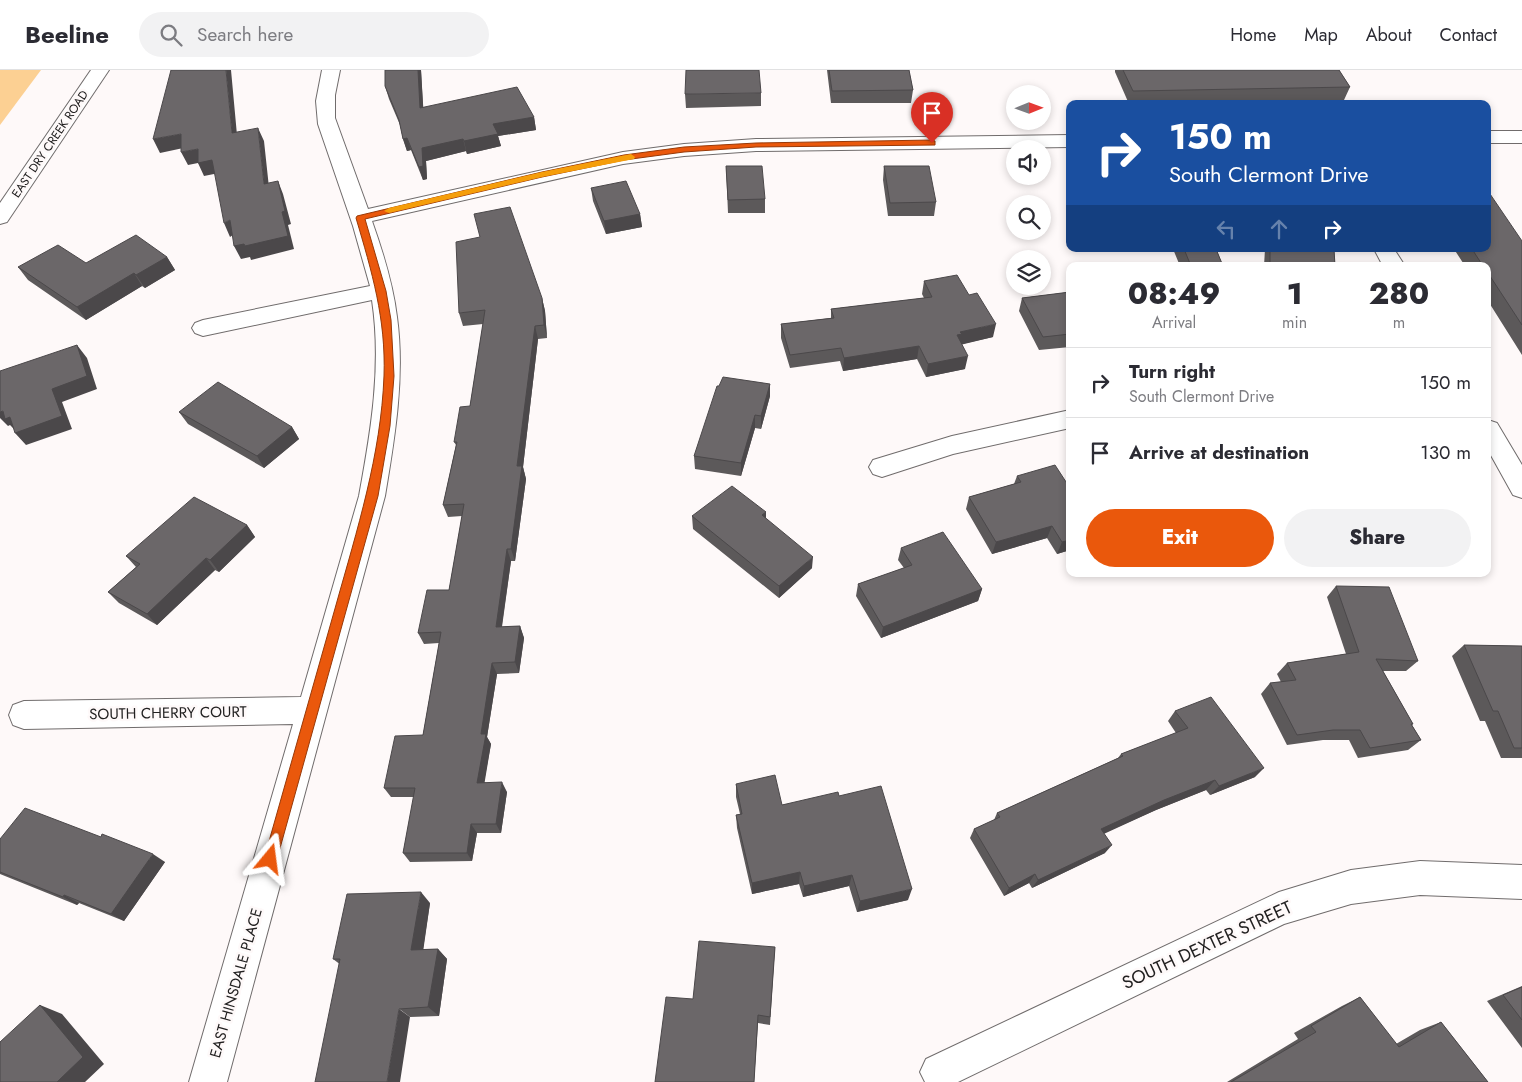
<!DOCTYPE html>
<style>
:root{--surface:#fff;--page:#f2f2f3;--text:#2b2b33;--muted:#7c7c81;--line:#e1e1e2;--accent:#ea580c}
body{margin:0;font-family:Jost,sans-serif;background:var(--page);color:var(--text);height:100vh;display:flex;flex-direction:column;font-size:19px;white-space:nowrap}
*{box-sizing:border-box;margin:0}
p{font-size:16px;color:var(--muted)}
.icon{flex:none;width:28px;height:28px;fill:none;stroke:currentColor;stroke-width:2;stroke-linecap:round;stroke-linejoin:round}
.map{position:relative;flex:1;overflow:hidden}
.panel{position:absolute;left:1066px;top:192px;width:425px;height:315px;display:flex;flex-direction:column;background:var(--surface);border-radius:10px;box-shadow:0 2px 8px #0003}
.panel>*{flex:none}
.top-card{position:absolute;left:1066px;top:30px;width:425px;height:152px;border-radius:10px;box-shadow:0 2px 8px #0003;background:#1a4fa0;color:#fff;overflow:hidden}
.needle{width:32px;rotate:89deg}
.controls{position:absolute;left:1006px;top:15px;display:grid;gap:10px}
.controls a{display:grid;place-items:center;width:45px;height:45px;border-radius:50%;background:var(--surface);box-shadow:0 2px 8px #0003;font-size:25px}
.pin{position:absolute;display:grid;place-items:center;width:42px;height:42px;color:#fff;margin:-51px -21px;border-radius:50% 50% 50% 0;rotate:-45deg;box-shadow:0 0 5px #0007}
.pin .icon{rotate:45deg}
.me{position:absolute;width:55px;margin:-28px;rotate:16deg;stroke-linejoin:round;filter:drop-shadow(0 0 4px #0008)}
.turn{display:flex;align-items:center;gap:18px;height:105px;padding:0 20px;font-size:22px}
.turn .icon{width:65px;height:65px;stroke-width:2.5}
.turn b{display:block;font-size:35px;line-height:42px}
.lanes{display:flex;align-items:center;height:48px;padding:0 20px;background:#0003;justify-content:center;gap:25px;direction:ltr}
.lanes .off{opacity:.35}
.eta{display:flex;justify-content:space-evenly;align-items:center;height:85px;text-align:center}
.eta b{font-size:30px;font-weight:800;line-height:35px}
.button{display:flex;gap:10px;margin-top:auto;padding:10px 20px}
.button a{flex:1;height:58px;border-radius:30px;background:var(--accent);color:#fff;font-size:20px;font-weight:800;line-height:58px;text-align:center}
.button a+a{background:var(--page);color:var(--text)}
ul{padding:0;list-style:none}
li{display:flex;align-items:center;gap:15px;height:70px;padding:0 20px;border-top:1px solid var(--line)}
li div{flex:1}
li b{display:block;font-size:19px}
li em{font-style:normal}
header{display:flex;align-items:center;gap:30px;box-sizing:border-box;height:70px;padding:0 25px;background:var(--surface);border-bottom:1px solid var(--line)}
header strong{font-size:24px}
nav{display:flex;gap:28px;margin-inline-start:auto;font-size:18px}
.search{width:350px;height:45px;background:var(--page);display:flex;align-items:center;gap:12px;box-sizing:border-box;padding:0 18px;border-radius:28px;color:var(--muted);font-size:19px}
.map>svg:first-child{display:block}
.green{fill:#fcd093}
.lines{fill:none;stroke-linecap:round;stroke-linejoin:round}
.street-casing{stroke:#706c6c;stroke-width:2}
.secondary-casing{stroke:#706c6c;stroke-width:2}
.street{fill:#fff;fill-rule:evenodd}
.secondary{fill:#fff;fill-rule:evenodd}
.wall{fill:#5c595a}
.shaded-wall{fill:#4b484a}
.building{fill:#6b6769;stroke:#4b484a}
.route{fill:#ea580c;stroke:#983908}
.slow{fill:#f59e0b}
.labels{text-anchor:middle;stroke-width:5;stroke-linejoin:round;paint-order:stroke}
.far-street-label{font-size:12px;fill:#222121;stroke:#fef9f9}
.street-label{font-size:15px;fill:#222121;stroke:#fef9f9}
.near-street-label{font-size:18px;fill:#222121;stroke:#fef9f9}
</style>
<header>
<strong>Beeline</strong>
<div class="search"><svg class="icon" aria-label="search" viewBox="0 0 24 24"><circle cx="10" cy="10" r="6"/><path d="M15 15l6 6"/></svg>Search here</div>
<nav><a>Home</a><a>Map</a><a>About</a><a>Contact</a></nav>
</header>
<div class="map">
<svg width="1522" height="1012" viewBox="0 0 1522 1012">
<rect width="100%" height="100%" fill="#fef9f9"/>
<path class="green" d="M0,0h41l-41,55z"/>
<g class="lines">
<g class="street-casing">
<path id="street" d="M322,0h18l-5,25v23l33,91 255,-57 61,-8 72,-5 314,-4v12l-314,4 -72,5 -61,8 -251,57c11,31 21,63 25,96 8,59 -2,120 -12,179l-158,586h-38l104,-358 -269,5 -11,-4 -4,-10 4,-10 11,-4 277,-4 58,-201c12,-65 23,-130 13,-196l-169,36 -8,-3 -3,-5 3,-5 8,-3 167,-34 -17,-60 -35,-102 -2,-23z
M1488,61h34v12h-34z
M1374,179h20l11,17h-22z
M1070,340v18l-117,26 -71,23 -9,-3 -4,-7 4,-7 79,-24z
M1488,350l9,3 25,42v33l-9,-3 -25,-45z
M1420,791l102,4v34l-102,-4 -69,9 -67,20 -326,158h-33l-5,-10 6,-13 353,-167 72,-22z"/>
</g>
<g class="secondary-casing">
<path id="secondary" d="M91,0h18l-102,152 -7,2v-21z"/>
</g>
<use href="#street" class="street"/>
<use href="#secondary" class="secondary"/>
</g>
<path class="wall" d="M421,0l2,37 111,10 2,13 -38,6 3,10 -34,8 -1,-3 -40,10 1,18 -4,1 -12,-30 -4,1 -4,-12 -3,-14 -11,-26 -4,-13z
M827,0h82l4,20 -2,13h-80z
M1115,0h224l11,17 -6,13 -215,4 -14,-32z
M761,23v13l-75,2 -1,-14z
M726,96l39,33v14h-37z
M884,96l52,36 -2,14h-46l-5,-36z
M591,118l49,26 2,13 -36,7 -13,-33z
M1522,171v114l-34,-54v-35h-23l-11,-17h34z
M1173,179h43l7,17h-43z
M1265,179h69l1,17h-71z
M167,187l8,13 -30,18 -3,-2 -56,34 -58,-40 -10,-13 68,-4z
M924,211l69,56 -31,7 3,25 -39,8 -9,-18 -74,12 -3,-10 -50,7 -9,-30v-14l50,-6v-9l93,-11 -2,-4z
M1070,222v55l-31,3 -20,-39 3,-13z
M542,228l3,13 2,27 -9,1 -15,128 3,12 -11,82h-4l-9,66 18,-1 4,12 -5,35 -22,1 -10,63 4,7 -7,38 23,10 -6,41h-24l-5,28 -62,1 -7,-9 11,-56h-23l-7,-9 39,-53 16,-92 -15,1 -6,-11 31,-43 13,-74 -14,1 -5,-12 13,-60 -2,-3 16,-36 13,-82 -20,2 -4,-13z
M770,314v12l-9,33 -6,-1 -14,48 -46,-7 -1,-13z
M179,342l113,15 7,12 -35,29 -76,-44z
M1017,406l53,12v62l-13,4 -10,-16 -55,16 -26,-45 3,-12 45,-13z
M766,442v7l46,49 -33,30 -86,-69 -1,-13z
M247,455l8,12 -36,35 -4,-2 -58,55 -38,-22 -11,-11 28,-25 -10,-11z
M901,478l81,41 -4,12 -97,37 -25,-42 2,-12 46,-16 -6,-8z
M1336,516l82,75 -12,10h-23l30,53 -1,1 9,15 -13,10 -50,8 -9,-18h-26l-36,5 -26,-51 9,-11 11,-1 -4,-8 10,-11 59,-9 -19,-57z
M1464,575l58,1v112h-21l-16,-37h-5l-28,-65z
M1175,641l80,66 -45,18 -4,-5 -50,20 -52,23 1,20 -73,35 -3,-5 -25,13 -34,-58 4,-9 20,-9 3,-7 121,-55 3,-4 55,-21 -8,-12z
M736,714l46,21 57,-9 69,104 -51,12 -8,-26 -46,11 -4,-13 -47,10 -15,-66 -1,-13 4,-1 -4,-17z
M0,769l165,23 -41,59 -45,-18 -2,2 -77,-31z
M430,833l-7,46h15l9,10 -8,57 -29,1 -77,-58z
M775,877l-5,78 -12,-2 -4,59h-99l38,-83z
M1522,916v62l-35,-47z
M1360,927l36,47 24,-14 21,-8 47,60h-261l71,-43 -4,-6 48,-27z"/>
<path class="shaded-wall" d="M226,0h5l7,76 -6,-13z
M418,0h3l3,50 -4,-12z
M534,47l2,13 -38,6 3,10 -34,8 -3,-13 29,-17z
M258,58l6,13 6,56 -6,-13z
M181,64l7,13 -28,6 -7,-14z
M407,68l4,12 -4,1 -4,-12z
M463,69l3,12 -40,10 1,18 -4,1 -4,-13 3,-19z
M198,79l14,11 7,13 -15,3 -6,-13 -10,2 -7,-13z
M278,111l5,13 8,30 -3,1 6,24 -43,11 -1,-3 -9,2 -7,-13z
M640,144l2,13 -36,7 -2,-13z
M230,150l6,13 -6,4 -6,-14z
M167,187l8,13 -30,18 -9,-13z
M134,203l8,13 -56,34 -9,-13z
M542,228l3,13 2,27 -3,-13z
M996,254l-3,13 -33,8 -3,-10 3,-3z
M535,256l3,13 -15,128 3,12 -11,82 -4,-12 6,-83z
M77,275l10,13 10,31 -35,13 10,27 -46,16 -11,-12 37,-44z
M919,276l-2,13 -74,12 1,-13z
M968,286l-3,13 -39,8 2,-13z
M770,314v12l-9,33v-13z
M3,341l7,6 6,14 -6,-6 -2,1 -8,-8v-6z
M755,345v13l-14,48v-13z
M292,357l7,12 -35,29 -7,-12z
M766,442v12l-4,-9z
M247,455l8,12 -36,35 -9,-12z
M1052,456l-5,12 -55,16 4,-12z
M1070,470v10l-13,4 5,-12z
M507,479l4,12 -11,77 -4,-11z
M813,487l-1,11 -33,30v-12z
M206,488l9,12 -58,55 -10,-11z
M982,519l-4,12 -97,37 2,-11z
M520,556l4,12 -5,35 -4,-11z
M492,593l5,11 -10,63 4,7 -8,48 -6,-9 4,-49z
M1264,698l-9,9 -45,18 9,-9z
M1215,710l-9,10 -50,20 -61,28 6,-9 63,-29z
M502,712l5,10 -6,41 -5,-9z
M471,754l6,9 -5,28 -5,-8z
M1112,775l-7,8 -73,35 6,-8z
M153,784l12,8 -41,59 -13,-7z
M800,802l-1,12 -47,10v-11z
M1035,804l-6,9 -25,13 5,-8z
M852,805l-3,11 -46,11 1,-11z
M912,819l-4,11 -51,12 3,-11z
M421,822l9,11 -8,56 -11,-9z
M64,825l15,8 -2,2 -14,-8z
M438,879l9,10 -8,57 -11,-9z
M40,935l22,9 42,50 -19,18h-28z
M399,939l11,8 -10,65h-13z"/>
<path class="building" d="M171,0h55l6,63 26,-5 6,56 14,-3 7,30 -3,1 6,24 -43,10 -1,-2 -10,2 -4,-26 -6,3 -12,-63 -14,3v-14l-17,3v-18l-28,5z
M385,0h33l2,38 97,-21 17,30 -41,7 5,10 -34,7 -1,-2 -41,9 1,18 -4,1 -12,-29 -4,1 -4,-19 -14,-34z
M686,0h73l2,23 -76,1z
M829,0h80l4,20 -81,1z
M1123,0h216l11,17 -217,4z
M726,96h36l3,33 -37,1z
M884,96h45l7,36 -46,1z
M626,111l14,33 -36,7 -13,-33z
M1488,121l34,50v84l-34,-52v-7h-5l-11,-17h16z
M510,137l32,91 2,27 -9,1 -18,140h5l-11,83h-4l-11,78 24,-1 -5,36 -23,1 -11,71h5l-9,49 25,-1 -6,42h-25l-4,29h-64l12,-65h-31l11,-52 28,-1 18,-103 -23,1 9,-43h22l15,-86 -21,1 14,-63h-3l6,-35 10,-1 15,-96 -26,3 -3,-71 24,-5 -6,-23z
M136,165l31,22 -31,18 -2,-2 -57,34 -59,-40 40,-22 28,18z
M1184,179h32l7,17h-32z
M1270,179h64l1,17h-65z
M957,205l12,20 8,-2 19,31 -36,8 2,2 -5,1 11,21 -40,8 -9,-18 -75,12 -3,-10 -51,7 -9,-31 53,-6 -3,-9 101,-12 -8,-16z
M1070,222v42l-27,3 -21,-39z
M77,275l10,31 -35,13 10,27 -47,17 -5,-16 -5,2 -2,-8 -3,1v-41z
M723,307l47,7 -9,32 -6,-1 -14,48 -47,-7 23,-70h2z
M218,312l74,45 -35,29 -78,-44z
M1055,395l15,23v52l-8,2 -10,-16 -56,16 -27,-45 52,-15 -4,-6z
M732,416l34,26 -4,3 51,42 -34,29 -87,-70z
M194,427l53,28 -37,35 -4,-2 -59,56 -39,-22 32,-28 -14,-8z
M943,462l39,57 -99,38 -25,-43 54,-19 -11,-17z
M1336,516l53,1 29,74 -42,-2 37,65h-2l10,16 -51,8 -10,-18h-27l-36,5 -27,-52 26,-3 -9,-17 72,-11z
M1464,575l58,1v102h-8l-16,-37h-5z
M1211,627l53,71 -45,18 -4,-6 -51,20 -63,29 11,16 -74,35 -3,-6 -26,14 -35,-59 26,-12 -3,-4 126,-57 -2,-2 67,-26 -13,-17z
M775,705l7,30 56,-13 1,4 42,-10 31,103 -52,12 -8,-26 -48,11 -4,-14 -48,11 -16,-68 6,-1 -6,-30z
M25,738l76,29 1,-3 51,20 -42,60 -47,-19 -1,2 -63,-25v-33z
M421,822l-10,58 27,-1 -10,58 -29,2 -12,73h-72l25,-123h-7l14,-65z
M699,871l76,6 -5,70 -12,-2 -4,67h-99l11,-85 27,2z
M1522,917v33l-19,-25z
M1360,927l39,50 42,-25 47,60h-257l85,-50 -5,-6z
M40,935l43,52 -26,25h-57v-40z"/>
<path class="route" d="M932,70l3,1v4l-179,2 -72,5 -60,8 -82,17 -177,42 21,72 5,29 3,56 -4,50 -12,70 -101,363 -2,5 -5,2 -4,-2 -2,-5c24,-85 48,-169 72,-254 21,-75 45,-150 48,-229 2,-57 -12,-104 -28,-158l1,-2 185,-44 82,-17 60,-8 72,-4z"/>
<path class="slow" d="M631,84l4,3 -1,2 -92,18 -153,36 -5,-2 5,-3 153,-36z"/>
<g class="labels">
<g class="far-street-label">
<text transform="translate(50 74) rotate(-56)" y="4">EAST DRY CREEK ROAD</text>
</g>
<g class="street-label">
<text transform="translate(168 643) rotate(-1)" y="5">SOUTH CHERRY COURT</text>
<text transform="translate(236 913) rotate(-74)" y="5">EAST HINSDALE PLACE</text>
</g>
<g class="near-street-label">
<text transform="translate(1207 875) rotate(-25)" y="6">SOUTH DEXTER STREET</text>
</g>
</g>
</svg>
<div class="controls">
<a><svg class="needle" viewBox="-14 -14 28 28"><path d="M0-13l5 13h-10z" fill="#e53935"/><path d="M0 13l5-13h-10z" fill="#7c7c81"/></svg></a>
<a><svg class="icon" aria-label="sound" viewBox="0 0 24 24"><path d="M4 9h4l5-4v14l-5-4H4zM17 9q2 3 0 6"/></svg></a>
<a><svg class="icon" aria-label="search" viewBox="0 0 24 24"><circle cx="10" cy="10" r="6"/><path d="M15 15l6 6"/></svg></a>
<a><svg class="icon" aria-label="layers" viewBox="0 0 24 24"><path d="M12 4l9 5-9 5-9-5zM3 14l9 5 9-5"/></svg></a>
</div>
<div class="pin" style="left:932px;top:73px;background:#d93025"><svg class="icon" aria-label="arrive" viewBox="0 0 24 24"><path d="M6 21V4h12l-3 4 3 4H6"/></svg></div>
<svg class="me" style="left:270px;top:789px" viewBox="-20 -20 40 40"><path d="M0-17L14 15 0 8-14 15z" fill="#ea580c" stroke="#fff" stroke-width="4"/></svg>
<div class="top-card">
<div class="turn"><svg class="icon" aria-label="right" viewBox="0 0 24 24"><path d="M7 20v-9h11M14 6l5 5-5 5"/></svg><div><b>150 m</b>South Clermont Drive</div></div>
<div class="lanes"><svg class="icon off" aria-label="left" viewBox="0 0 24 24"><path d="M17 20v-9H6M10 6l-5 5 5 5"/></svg><svg class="icon off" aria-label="ahead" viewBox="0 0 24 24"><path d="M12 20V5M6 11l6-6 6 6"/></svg><svg class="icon" aria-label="right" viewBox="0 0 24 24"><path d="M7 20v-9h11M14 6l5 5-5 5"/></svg></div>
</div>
<section class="panel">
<div class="eta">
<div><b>08:49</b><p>Arrival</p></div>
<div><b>1</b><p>min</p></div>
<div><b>280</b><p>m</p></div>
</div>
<ul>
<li><svg class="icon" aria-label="right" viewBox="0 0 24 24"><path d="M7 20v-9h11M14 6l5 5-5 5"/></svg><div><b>Turn right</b><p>South Clermont Drive</p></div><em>150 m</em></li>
<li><svg class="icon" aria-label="arrive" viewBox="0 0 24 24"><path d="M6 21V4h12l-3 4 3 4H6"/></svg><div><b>Arrive at destination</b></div><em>130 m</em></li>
</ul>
<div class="button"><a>Exit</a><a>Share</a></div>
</section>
</div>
